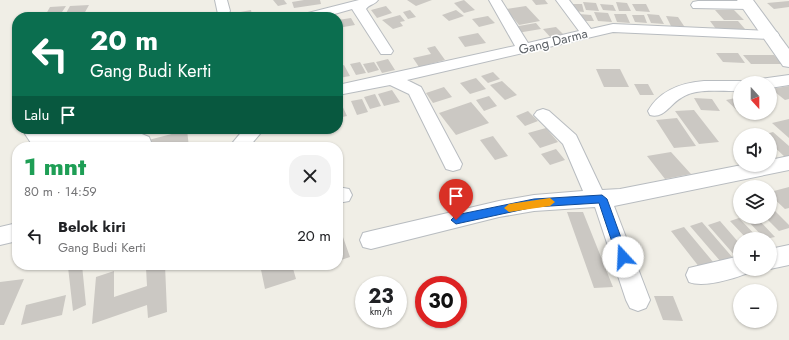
<!DOCTYPE html>
<html lang="id">
<meta charset="utf-8">
<style>
:root{--surface:#fff;--page:#f2f2f2;--text:#202124;--muted:#757577}
body{margin:0;font-family:Jost,sans-serif;background:var(--page);color:var(--text);height:100vh;display:flex;flex-direction:column;font-size:15px;white-space:nowrap}
*{box-sizing:border-box;margin:0}
p{font-size:13px;color:var(--muted)}
.icon{flex:none;width:22px;height:22px;fill:none;stroke:currentColor;stroke-width:2;stroke-linecap:round;stroke-linejoin:round}
.map{position:relative;flex:1;overflow:hidden}
.side{position:absolute;left:12px;top:142px;width:331px;height:128px;display:flex;flex-direction:column;background:var(--surface);border-radius:16px;box-shadow:0 1px 3px #0004}
.side>*{flex:none}
.banner{position:absolute;left:12px;top:12px;width:331px;height:122px;border-radius:16px;box-shadow:0 1px 3px #0004;background:#0b6e4f;color:#fff;overflow:hidden}
.needle{width:26px;rotate:159deg}
.buttons{position:absolute;left:733px;top:76px;display:grid;gap:8px}
.buttons a{display:grid;place-items:center;width:44px;height:44px;border-radius:50%;background:var(--surface);box-shadow:0 1px 3px #0004;font-size:20px}
.speed{position:absolute;left:355px;top:276px;display:flex;gap:8px;font-size:20px;font-weight:700;text-align:center}
.speed>*{display:grid;place-content:center;width:52px;height:52px;border-radius:50%;background:var(--surface);box-shadow:0 1px 3px #0004;line-height:1}
.speed small{font-size:10px;font-weight:400}
.speed .limit{border:6px solid #d22;background:#fff;color:#111}
.pin{position:absolute;display:grid;place-items:center;width:34px;height:34px;color:#fff;margin:-41px -17px;border-radius:50% 50% 50% 0;rotate:-45deg;box-shadow:0 0 4px #0007}
.pin .icon{rotate:45deg}
.me{position:absolute;width:44px;margin:-22px;rotate:340deg;stroke-linejoin:round;filter:drop-shadow(0 0 3px #0008)}
.turn{display:flex;align-items:center;gap:14px;height:84px;padding:0 12px;font-size:18px}
.turn .icon{width:52px;height:52px;stroke-width:2.5}
.turn b{display:block;font-size:28px;line-height:34px}
.then{display:flex;align-items:center;height:38px;padding:0 12px;background:#0003;gap:8px;font-size:15px}
.round{display:grid;place-items:center;flex:none;width:42px;height:42px;border-radius:16px;background:var(--page)}
.overview{display:flex;align-items:center;justify-content:space-between;height:68px;padding:0 12px}
h1{font-size:24px;font-weight:800;line-height:30px;color:#1e9e55}
ul{padding:0;list-style:none}
li{display:flex;align-items:center;gap:12px;height:52px;padding:0 12px}
li div{flex:1}
li b{display:block;font-size:15px}
li em{font-style:normal}
.map>svg:first-child{display:block}
.building{fill:#cbc8c3}
.lines{fill:none;stroke-linecap:round;stroke-linejoin:round}
.minor-casing{stroke:#b8bcc0;stroke-width:2}
.tertiary-casing{stroke:#b8bcc0;stroke-width:2}
.minor{fill:#fff;fill-rule:evenodd}
.tertiary{fill:#fff;fill-rule:evenodd}
.route{fill:#1a73e8;stroke:#114b97}
.slow{fill:#f59e0b}
.labels{text-anchor:middle;stroke-width:3;stroke-linejoin:round;paint-order:stroke}
.far-street-label{font-size:13px;fill:#5d6267;stroke:#fff}
</style>
<div class="map">
<svg width="789" height="340" viewBox="0 0 789 340">
<rect width="100%" height="100%" fill="#f0eee6"/>
<path class="building" d="M273,0h11l3,4 -9,2z
M304,0h16l1,4 -27,4 -2,-6z
M407,0h25l-16,6z
M464,0l11,10 -11,3 -10,-10z
M532,0h13l3,4 -12,1z
M789,1v6l-15,2 -7,-6z
M583,2l13,1 3,8 -13,-1z
M616,2l11,1 4,8h-12z
M570,4h12l2,8 -11,-1z
M600,4l13,1 3,6 -13,-1z
M632,4h14l4,8 -14,-1z
M89,5l-5,9 -19,1 5,-9z
M66,6l-4,6 -16,2 4,-7z
M386,6l6,7 -15,5 -6,-8z
M526,6l14,15 -21,4 -13,-16z
M251,10l1,5 -21,2 -1,-3z
M410,10l6,7 -8,2 -5,-7z
M456,10l8,6 -15,5 -7,-6z
M715,10h19l10,10h-20z
M594,12l14,1 4,9 -14,-1z
M579,14l12,1 3,6h-13z
M614,14h12l4,9 -13,-1z
M647,14l12,1 5,9 -13,-1z
M400,15l5,6 -5,1 3,4 -10,3 -11,-9z
M632,15h12l3,8 -12,-1z
M488,16l7,7 -16,4 -7,-8z
M666,16l12,1 8,12 -14,-1z
M351,18l4,7 -17,3v-8z
M710,21h28l7,8h-29z
M536,23l5,6 -24,4 -4,-6z
M556,27l8,8 -13,3 -8,-9z
M478,33l8,10 -21,4 -7,-10z
M435,46l10,14 -26,7 -6,-9 18,-4 -4,-6z
M716,53h22l7,10 -22,-1z
M743,55h31l8,9h-31z
M388,59l7,11 -13,3 -6,-11z
M360,62l6,11 -10,2 -6,-11z
M374,62l5,8 -11,3 -5,-9z
M344,65l6,11 -11,2 -1,-11z
M596,69h24l9,18h-25z
M493,72l7,7 -12,4 -7,-7z
M476,78l10,11 -16,5 -10,-11z
M502,81l15,14 -12,5 -15,-15z
M634,84h14l6,11h-14z
M789,86v13l-4,1 -14,-11z
M444,87l8,10 -19,6 -7,-10z
M392,90l8,12 -16,4 -6,-12z
M375,94l6,12 -11,3 -6,-12z
M489,96l8,10 -13,5 -8,-11z
M740,97v16l-14,-13z
M694,98l18,1 8,12 -19,-1z
M362,99l6,13 -11,3 -6,-14z
M471,102l18,21 -33,12 -17,-22z
M338,103h3l6,13 -9,2z
M694,110l25,32 -20,2 -24,-33z
M528,111l10,10 -13,5 -9,-10z
M677,118l19,28 -22,2 -18,-28z
M789,119v19l-17,-15z
M546,128l12,14 -18,6 -12,-15z
M187,130l2,17h-52v-4z
M773,132l16,14v10l-4,1 -15,-14v-8h-8z
M493,136l15,20 -13,4 -15,-20z
M556,149l9,11 -15,5 -9,-11z
M671,152l20,22 -26,5 -18,-23z
M789,187v21l-4,1 -15,-14v-3z
M770,206l19,19v3l-10,3 -14,-14h5z
M567,212h16l30,75 -19,1z
M756,217l19,20 -10,2 -18,-19z
M739,218l20,21h-12l-17,-18z
M720,221l20,23v13l-3,1 -29,-33z
M702,222l31,36 -12,4 -31,-36z
M338,223l12,34 -12,4z
M684,227l30,36 -14,5 -29,-37z
M73,265h9l4,40 -13,6 -5,-44z
M157,265h8l2,47 -19,6 -1,-13 -55,19 4,-47 18,-6v26l33,-11 -1,-18z
M260,265h32l4,14 -31,10z
M24,279l-20,46h-4v-43z
M66,295l-4,20 -41,10 5,-20z
M654,296h19l10,25 -20,-1z"/>
<g class="lines">
<g class="minor-casing">
<path id="minor" d="M215,0h12l3,11 -2,3h-10z
M359,0h19c-3,5 -9,4 -12,9l27,42 -2,3h-10l-29,-45 -28,8h-22l2,-3z
M489,0h12l27,43 51,-12 -23,-31h13l22,29 22,-5 159,7 5,1 2,3 -2,3 -5,1 -159,-7 -206,48 14,7 41,77 -2,5 -7,2 -7,-2 -37,-75 -19,-9 -52,10v-10l177,-39z
M698,1h51l5,1 2,3 -2,3 -5,1 -56,-1 -2,-3 2,-3z
M789,75v10l-19,3v-5h-12l2,-4z
M704,81h36l6,2h-6v8c-18,1 -43,-4 -59,7 -11,6 -17,21 -31,17l-2,-4c12,-21 33,-28 56,-30z
M543,109l6,2 27,24 26,55 18,-1 122,-24h28v-5l19,-4v14l-175,36 36,94 -4,8 -8,3 -8,-3 -4,-8 -31,-93 -61,4 -35,6 -128,32 -8,-2 -3,-7 3,-7 8,-2 128,-30 35,-6 49,-4 -20,-47 -29,-29 3,-4z
M25,129h18v3h94l12,5 4,10 -116,-2 -6,-2 -6,-9z
M244,129h20l-15,18h-20z
M338,187l11,2 3,6 -3,6 -11,2z
M17,223v18l-17,4v-18z
M789,245v20l-19,4v-20z
M740,256v13h10l-2,4c-15,6 -45,15 -59,9l-3,-7 3,-7z"/>
</g>
<g class="tertiary-casing">
<path id="tertiary" d="M737,0h16l36,49v18l-6,-1z"/>
</g>
<use href="#minor" class="minor"/>
<use href="#tertiary" class="tertiary"/>
</g>
<path class="route" d="M602,195l5,4 21,58 -2,3 -3,1 -4,-1 -2,-3 -18,-54 -65,4 -78,17 -5,-4 5,-5 78,-16z"/>
<path class="slow" d="M550,198l5,4 -5,4 -41,6 -5,-4 5,-4z"/>
<g class="labels">
<g class="far-street-label">
<text transform="translate(553 41) rotate(-14)" y="5">Gang Darma</text>
</g>
</g>
</svg>
<div class="buttons">
<a><svg class="needle" viewBox="-14 -14 28 28"><path d="M0-13l5 13h-10z" fill="#e53935"/><path d="M0 13l5-13h-10z" fill="#757577"/></svg></a>
<a><svg class="icon" aria-label="sound" viewBox="0 0 24 24"><path d="M4 9h4l5-4v14l-5-4H4zM17 9q2 3 0 6"/></svg></a>
<a><svg class="icon" aria-label="layers" viewBox="0 0 24 24"><path d="M12 4l9 5-9 5-9-5zM3 14l9 5 9-5"/></svg></a>
<a>+</a>
<a>−</a>
</div>
<div class="speed"><div>23<small>km/h</small></div><div class="limit">30</div></div>
<div class="pin" style="left:456px;top:220px;background:#d93025"><svg class="icon" aria-label="arrive" viewBox="0 0 24 24"><path d="M6 21V4h12l-3 4 3 4H6"/></svg></div>
<svg class="me" style="left:623px;top:257px" viewBox="-20 -20 40 40"><circle r="19" fill="#fff"/><path d="M0-13L10 11 0 6-10 11z" fill="#1a73e8"/></svg>
<div class="banner">
<div class="turn"><svg class="icon" aria-label="left" viewBox="0 0 24 24"><path d="M17 20v-9H6M10 6l-5 5 5 5"/></svg><div><b>20 m</b>Gang Budi Kerti</div></div>
<div class="then">Lalu<svg class="icon" aria-label="arrive" viewBox="0 0 24 24"><path d="M6 21V4h12l-3 4 3 4H6"/></svg></div>
</div>
<section class="side">
<div class="overview"><div><h1>1 mnt</h1><p>80 m · 14:59</p></div><a class="round"><svg class="icon" aria-label="close" viewBox="0 0 24 24"><path d="M6 6l12 12M18 6L6 18"/></svg></a></div>
<ul>
<li><svg class="icon" aria-label="left" viewBox="0 0 24 24"><path d="M17 20v-9H6M10 6l-5 5 5 5"/></svg><div><b>Belok kiri</b><p>Gang Budi Kerti</p></div><em>20 m</em></li>
</ul>
</section>
</div>
